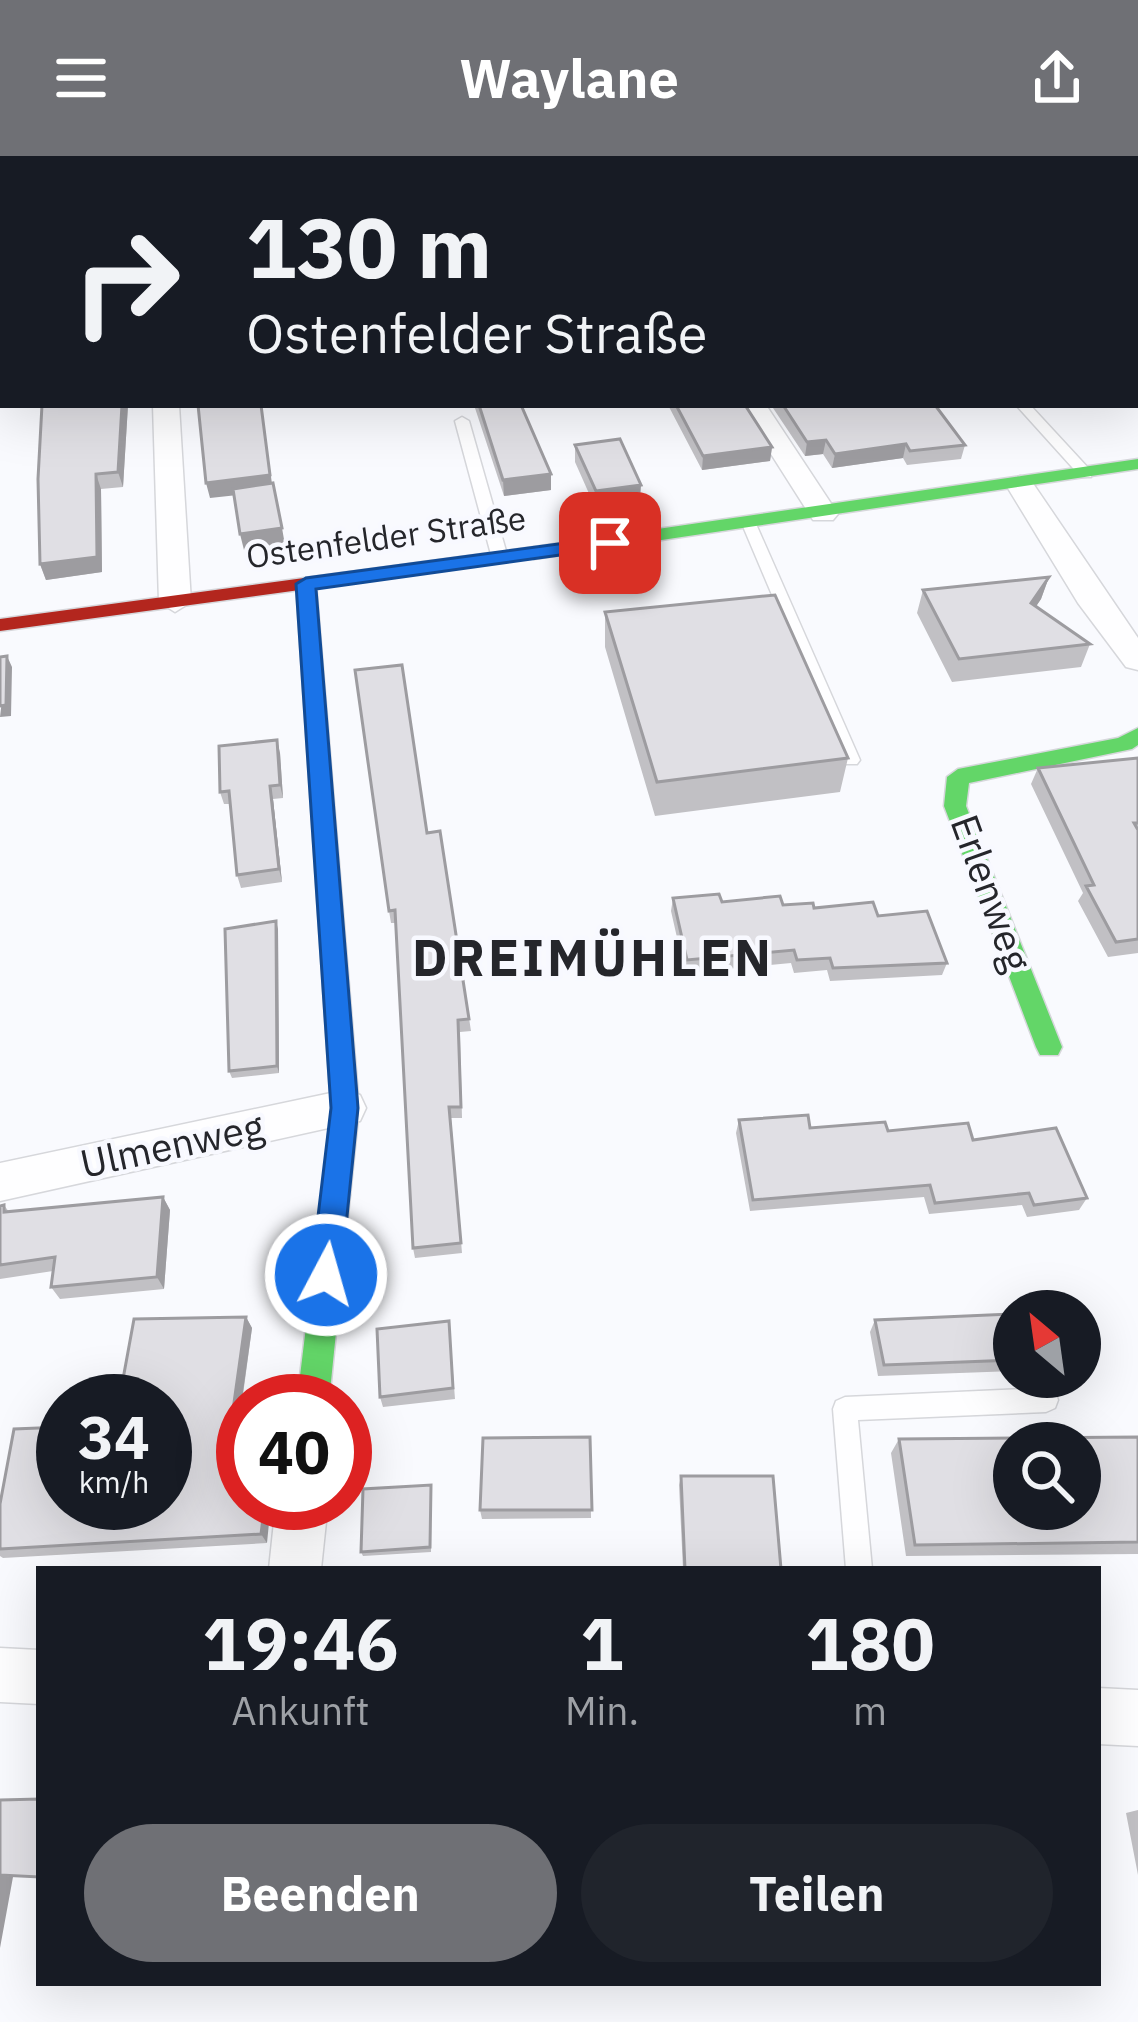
<!DOCTYPE html>
<html lang="de">
<meta charset="utf-8">
<style>
:root{--surface:#171b24;--page:#20242c;--text:#f1f3f6;--muted:#9ea1a6;--accent:#6f7075}
body{margin:0;font-family:"IBM Plex Sans",sans-serif;background:var(--page);color:var(--text);height:100vh;display:flex;flex-direction:column;font-size:45px;white-space:nowrap}
*{box-sizing:border-box;margin:0}
p{font-size:39px;color:var(--muted)}
.icon{flex:none;width:66px;height:66px;fill:none;stroke:currentColor;stroke-width:2;stroke-linecap:round;stroke-linejoin:round}
.map{position:relative;flex:1;overflow:hidden}
.sheet{position:absolute;left:36px;top:1410px;width:1065px;height:420px;display:flex;flex-direction:column;background:var(--surface);border-radius:0px;box-shadow:0 12px 48px #0002}
.sheet>*{flex:none}
.banner{position:absolute;left:0px;top:0px;width:1140px;height:252px;box-shadow:0 12px 48px #0002;background:#171b24;color:var(--text);overflow:hidden}
.needle{width:78px;rotate:331deg}
.controls{position:absolute;left:993px;top:1134px;display:grid;gap:24px}
.controls a{display:grid;place-items:center;width:108px;height:108px;border-radius:50%;background:var(--surface);box-shadow:0 12px 48px #0002;font-size:60px}
.speed{position:absolute;left:36px;top:1218px;display:flex;gap:24px;font-size:60px;font-weight:700;text-align:center}
.speed>*{display:grid;place-content:center;width:156px;height:156px;border-radius:50%;background:var(--surface);box-shadow:0 12px 48px #0002;line-height:1}
.speed small{font-size:30px;font-weight:400}
.speed .limit{border:18px solid #d22;background:#fff;color:#111}
.pin{position:absolute;display:grid;place-items:center;width:102px;height:102px;color:#fff;margin:-51px;border-radius:24px;box-shadow:0 6px 18px #0006}
.me{position:absolute;width:132px;margin:-66px;rotate:6deg;stroke-linejoin:round;filter:drop-shadow(0 0 9px #0008)}
.turn{display:flex;align-items:center;gap:42px;height:252px;padding:0 48px;font-size:54px}
.turn .icon{width:156px;height:156px;stroke-width:2.5}
.turn b{display:block;font-size:84px;line-height:102px}
.eta{display:flex;justify-content:space-evenly;align-items:center;height:204px;text-align:center}
.eta b{font-size:72px;font-weight:700;line-height:84px}
.cta{display:flex;gap:24px;margin-top:auto;padding:24px 48px}
.cta a{flex:1;height:138px;border-radius:72px;background:var(--accent);color:#fff;font-size:48px;font-weight:700;line-height:138px;text-align:center}
.cta a+a{background:var(--page);color:var(--text)}
header{display:flex;justify-content:space-between;align-items:center;height:156px;padding:0 48px;background:var(--accent);color:#fff;font-size:54px;font-weight:700}
.map>svg:first-child{display:block}
.lines{fill:none;stroke-linecap:round;stroke-linejoin:round}
.lane-casing{stroke:#d6d7db;stroke-width:3}
.street-casing{stroke:#d6d7db;stroke-width:3}
.fast-casing{stroke:#d6d7db;stroke-width:3}
.slow-casing{stroke:#d6d7db;stroke-width:3}
.jam-casing{stroke:#d6d7db;stroke-width:3}
.lane{fill:#fefeff;fill-rule:evenodd}
.street{fill:#fefeff;fill-rule:evenodd}
.fast{fill:#63d668;fill-rule:evenodd}
.slow{fill:#ff974d;fill-rule:evenodd}
.jam{fill:#b3261e;fill-rule:evenodd}
.wall{fill:#c1c0c4}
.shaded-wall{fill:#9d9ca0}
.building{fill:#e0dfe4;stroke:#9d9ca0;stroke-width:3;fill-rule:evenodd}
.route{fill:#1a73e8;stroke:#114b97;stroke-width:3}
.labels{text-anchor:middle;stroke-width:9;stroke-linejoin:round;paint-order:stroke}
.far-street-label{font-size:33px;fill:#25262b;stroke:#f8f9ff}
.street-label{font-size:39px;fill:#25262b;stroke:#f8f9ff}
.district-label{font-size:51px;font-weight:bold;letter-spacing:3px;fill:#25262b;stroke:#f8f9ff}
</style>
<header><svg class="icon" aria-label="menu" viewBox="0 0 24 24"><path d="M4 6h16M4 12h16M4 18h16"/></svg>Waylane<svg class="icon" aria-label="share" viewBox="0 0 24 24"><path d="M12 15V3M7 8l5-5 5 5M5 13v7h14v-7"/></svg></header>
<div class="map">
<svg width="1138" height="1866" viewBox="0 0 1138 1866">
<rect width="100%" height="100%" fill="#f9fafe"/>
<g class="lines">
<g class="lane-casing">
<path id="lane" d="M1016,249h14l61,66v6h-10z
M462,261l7,4 39,137 -3,3 -13,-3 -37,-137z
M744,365l12,3 104,236 -3,4h-12l-3,-4 -100,-236z
M1046,1232l9,4 3,8 -3,8 -9,4 -188,8 14,149h-26l-13,-160 3,-8 9,-4z"/>
</g>
<g class="street-casing">
<path id="street" d="M1137,4h1v14h-1z
M153,249h26l12,197 -16,10 -16,-10z
M740,249h26l72,109 -5,6h-20z
M1020,320l10,3 108,159v32l-12,-3 -48,-64 -72,-118z
M345,934l15,5 6,13 -6,13 -360,80v-38z
M276,1347h52l-7,66h-52z
M0,1492l39,2v54l-39,-2z
M1098,1532l40,2v56l-40,-2z"/>
</g>
<g class="fast-casing">
<path id="fast" d="M1138,303v10l-604,90 -10,-6 10,-6z
M1138,572v17l-6,4 -163,34 -3,23 96,241 -4,8h-18l-4,-8 -92,-241 3,-29 11,-8 160,-31z
M336,1027l10,3 4,9 -21,206h-32l25,-206 4,-9z"/>
</g>
<g class="slow-casing">
<path id="slow" d="M306,422l10,6 43,524 -9,87 -4,9 -10,3 -10,-3 -4,-9 9,-87 -35,-524z"/>
</g>
<g class="jam-casing">
<path id="jam" d="M534,391l7,2v8l-541,74v-12z"/>
</g>
<use href="#lane" class="lane"/>
<use href="#street" class="street"/>
<use href="#fast" class="fast"/>
<use href="#slow" class="slow"/>
<use href="#jam" class="jam"/>
</g>
<path class="wall" d="M61,0h171v3h-171z
M42,249h86l-5,82 -22,2 1,83 -56,8 -6,-16z
M474,249h47l30,85 -47,6z
M668,249h77l27,42 -2,14 -68,9z
M771,249h164l30,40 -4,14 -54,6 -4,-7 -71,10 -9,-14 -18,2z
M575,289l65,56 -45,6 -20,-45z
M1049,421l-8,22 -5,7 54,38 -9,23 -129,15 -35,-69 6,-23z
M605,456l243,146 -8,34 -185,24 -50,-169z
M280,597l3,45 -10,1 9,83 -41,6 -4,-13 -7,-71h-6l-4,-12z
M1138,602v195l-30,4 -30,-56 5,-8 -52,-109 7,-16z
M440,675l31,200 -11,1 2,86h-11l11,135 -47,5 -2,-10 -17,-325h-5l-2,-12 38,-78z
M673,742l110,7 95,11 69,47 -5,12 -112,6 -3,-11 -33,3 -3,-10 -106,10 -14,-62z
M278,773l1,144 -47,5 -3,-7z
M739,964l71,8 78,3 85,9 114,58 -8,12 -52,7 -5,-12 -93,9 -5,-17 -174,14 -14,-78z
M163,1041l7,13 -6,79 -104,10 -9,-12 2,-16 -53,8v-73l4,-1 5,7z
M246,1161l6,11 -12,89 27,126 -264,15 -3,-2v-52l63,-1z
M875,1164l139,7v44l-136,5 -8,-44z
M449,1165l6,78 -72,8 -3,-10z
M590,1281l1,81 -109,1 -2,-9z
M1138,1281v117l-232,2 -15,-103 8,-14z
M681,1320l100,93h-98l-4,-84z
M431,1329v67l-68,4 -2,-4z
M1138,1654v65l-12,-62z"/>
<path class="shaded-wall" d="M122,249h6l-5,82 -5,-15z
M261,249l12,86 -63,7 -4,-15z
M826,284l-3,14 -18,2 2,-14z
M906,288l-3,14 -71,10 3,-14z
M772,291l-2,14 -68,9 1,-14z
M96,318l5,15 1,83 -56,8 -6,-16z
M551,318v16l-47,6 -1,-16z
M641,329l-1,16 -45,6 1,-16z
M282,372l3,17 -41,5 -4,-16z
M1049,421l-8,22 -18,27 8,-23z
M7,500l5,11 -1,49 -11,1z
M277,584l3,13 3,45 -3,-13z
M270,630l3,13 9,83 -3,-13z
M276,765l2,8 1,144 -2,-7z
M163,1041l7,13 -6,79 -7,-12z
M246,1161l6,11 -14,99 -6,-10z
M265,1347h6l-4,40 -6,-9z
M0,1719l13,2 -13,71z"/>
<path class="building" d="M61,0h110l-34,1v2h-76z
M173,0h58l1,3h-59z
M453,0h187l4,3h-208z
M841,0h225l4,3h-227z
M1137,23h1l-1,71z
M42,249h80l-4,67 -22,2 1,83 -57,7 -2,-85z
M198,249h63l9,70 -64,8z
M479,249h42l30,69 -48,6z
M676,249h69l27,42 -69,9z
M783,249h152l30,40 -55,6 -4,-7 -71,10 -9,-14 -19,2z
M620,283l21,46 -45,6 -21,-46z
M273,327l9,45 -42,6 -7,-45z
M1049,421l-18,26 59,41 -131,15 -36,-69z
M775,439l73,163 -191,24 -52,-170z
M7,500l-1,49 -6,1v-49z
M402,509l25,168 13,-2 29,188 -11,1 3,87h-12l12,136 -48,5 -18,-338 -6,1 -34,-241z
M277,584l3,45 -10,1 9,83 -42,6 -8,-84 -9,1 -1,-46z
M1138,602v65h-4l4,7v109l-22,3 -30,-56 8,-1 -56,-117z
M719,738l3,8 58,-6 3,9 30,-2 1,5 59,-6 5,14 49,-5 20,52 -114,5 -3,-10 -33,2 -3,-10 -107,10 -14,-62z
M276,765l1,145 -48,5 -4,-142z
M808,959l2,13 75,-6 3,9 80,-8 5,17 83,-12 31,70 -53,7 -5,-12 -94,10 -5,-18 -177,15 -14,-80z
M163,1041l-6,80 -106,10 4,-30 -55,8v-59l4,-1v7z
M1011,1158l3,13v33l-130,5 -9,-45z
M246,1161l-14,100 11,-1v87h22l-4,31 -261,15v-45l14,-75 49,-2v76h102v-102h-46l15,-82z
M449,1165l4,67 -73,9 -3,-68z
M590,1281l2,73h-112l3,-72z
M1138,1281v105l-223,3 -16,-106zM1014,1287h66v66h-66z
M681,1320h92l8,93h-96z
M431,1329l-1,62 -69,5 2,-63z
M39,1643v78l-39,-2v-75z"/>
<path class="route" d="M610,381l10,6 -3,4 -301,42 42,519 -17,167 -15,14 -10,-4 -5,-10 20,-167 -35,-524 10,-6z"/>
<g class="labels">
<g class="far-street-label">
<text transform="translate(386 381) rotate(-8)" y="12">Ostenfelder Straße</text>
</g>
<g class="street-label">
<text transform="translate(991 737) rotate(70)" y="14">Erlenweg</text>
<text transform="translate(172 989) rotate(-12)" y="14">Ulmenweg</text>
</g>
<g class="district-label">
<text x="593" y="820">DREIMÜHLEN</text>
</g>
</g>
</svg>
<div class="controls">
<a><svg class="needle" viewBox="-14 -14 28 28"><path d="M0-13l5 13h-10z" fill="#e53935"/><path d="M0 13l5-13h-10z" fill="#9ea1a6"/></svg></a>
<a><svg class="icon" aria-label="search" viewBox="0 0 24 24"><circle cx="10" cy="10" r="6"/><path d="M15 15l6 6"/></svg></a>
</div>
<div class="speed"><div>34<small>km/h</small></div><div class="limit">40</div></div>
<div class="pin" style="left:610px;top:387px;background:#d93025"><svg class="icon" aria-label="arrive" viewBox="0 0 24 24"><path d="M6 21V4h12l-3 4 3 4H6"/></svg></div>
<svg class="me" style="left:326px;top:1119px" viewBox="-20 -20 40 40"><circle r="17" fill="#1a73e8" stroke="#fff" stroke-width="3"/><path d="M0-11L8 9 0 5-8 9z" fill="#fff"/></svg>
<div class="banner">
<div class="turn"><svg class="icon" aria-label="right" viewBox="0 0 24 24"><path d="M7 20v-9h11M14 6l5 5-5 5"/></svg><div><b>130 m</b>Ostenfelder Straße</div></div>
</div>
<section class="sheet">
<div class="eta">
<div><b>19:46</b><p>Ankunft</p></div>
<div><b>1</b><p>Min.</p></div>
<div><b>180</b><p>m</p></div>
</div>
<div class="cta"><a>Beenden</a><a>Teilen</a></div>
</section>
</div>
